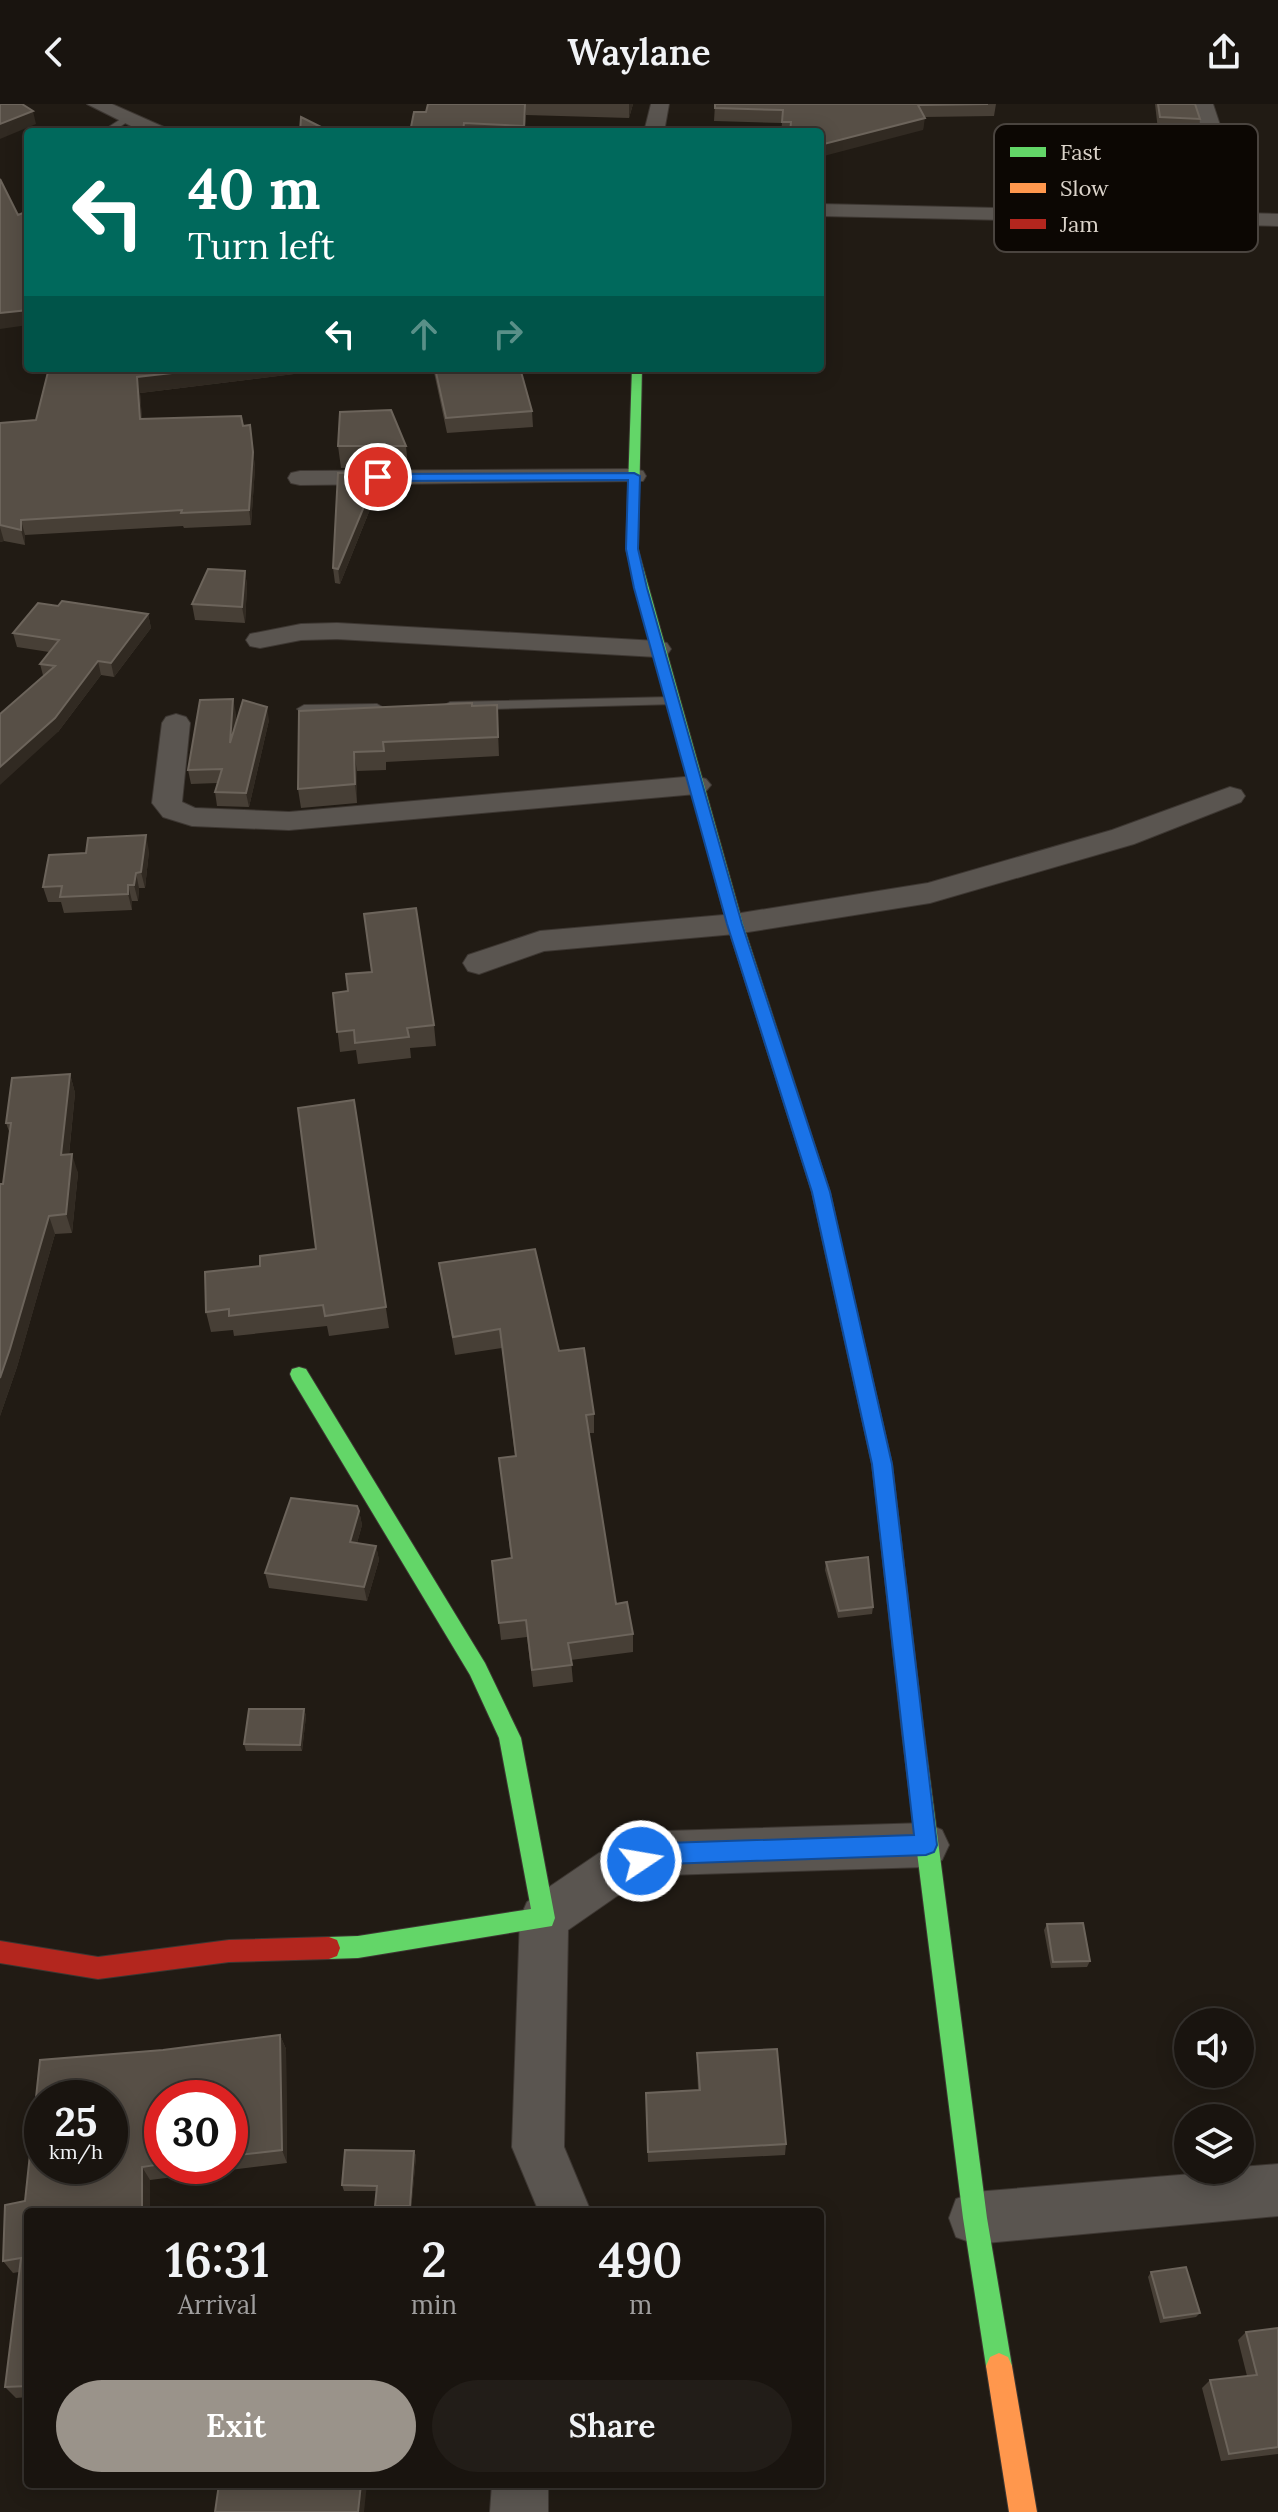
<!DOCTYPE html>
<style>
:root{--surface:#19140f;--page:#221d18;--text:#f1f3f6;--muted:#9f9e9e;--line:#37332f;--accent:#9a938a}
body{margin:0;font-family:Lora,serif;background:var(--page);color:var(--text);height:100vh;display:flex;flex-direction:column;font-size:30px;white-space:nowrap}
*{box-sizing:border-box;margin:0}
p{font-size:26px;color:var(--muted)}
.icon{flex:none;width:44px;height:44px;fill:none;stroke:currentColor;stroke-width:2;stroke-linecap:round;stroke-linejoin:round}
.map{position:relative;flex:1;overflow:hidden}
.panel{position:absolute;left:24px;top:2104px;width:800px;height:280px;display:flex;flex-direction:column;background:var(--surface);border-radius:8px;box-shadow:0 4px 20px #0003,0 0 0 2px var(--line)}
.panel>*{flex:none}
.hud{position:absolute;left:24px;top:24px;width:800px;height:244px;border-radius:8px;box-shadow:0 4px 20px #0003,0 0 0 2px var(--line);background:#00695c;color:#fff;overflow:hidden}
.fabs{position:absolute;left:1174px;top:1904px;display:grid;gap:16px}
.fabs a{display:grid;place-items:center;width:80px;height:80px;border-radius:50%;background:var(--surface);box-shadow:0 4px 20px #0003,0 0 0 2px var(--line);font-size:40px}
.speed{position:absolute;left:24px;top:1976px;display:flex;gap:16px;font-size:40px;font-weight:700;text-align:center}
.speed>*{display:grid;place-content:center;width:104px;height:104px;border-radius:50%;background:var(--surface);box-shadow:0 4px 20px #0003,0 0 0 2px var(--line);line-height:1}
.speed small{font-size:20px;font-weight:400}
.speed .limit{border:12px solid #d22;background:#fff;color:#111}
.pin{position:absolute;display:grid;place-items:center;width:68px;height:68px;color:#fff;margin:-34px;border:4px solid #fff;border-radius:50%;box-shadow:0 2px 8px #0007}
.me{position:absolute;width:88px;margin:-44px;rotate:78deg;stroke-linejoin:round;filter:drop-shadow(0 0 6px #0008)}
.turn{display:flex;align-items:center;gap:28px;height:168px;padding:0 32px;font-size:36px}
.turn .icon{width:104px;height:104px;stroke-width:2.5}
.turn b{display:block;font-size:56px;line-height:68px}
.lanes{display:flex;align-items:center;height:76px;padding:0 32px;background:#0003;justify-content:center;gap:40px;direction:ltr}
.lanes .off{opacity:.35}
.eta{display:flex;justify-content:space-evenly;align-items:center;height:136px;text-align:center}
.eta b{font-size:48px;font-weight:600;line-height:56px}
.action{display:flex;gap:16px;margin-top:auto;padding:16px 32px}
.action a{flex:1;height:92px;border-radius:48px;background:var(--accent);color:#fff;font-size:32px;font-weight:600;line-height:92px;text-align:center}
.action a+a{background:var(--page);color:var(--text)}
header{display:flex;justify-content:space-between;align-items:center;height:104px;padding:0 32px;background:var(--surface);font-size:36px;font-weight:600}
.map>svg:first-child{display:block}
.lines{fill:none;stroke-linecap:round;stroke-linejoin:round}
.lane-casing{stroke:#3d3732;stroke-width:2}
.street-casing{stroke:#3d3732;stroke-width:2}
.fast-casing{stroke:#3d3732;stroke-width:2}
.slow-casing{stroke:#3d3732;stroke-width:2}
.jam-casing{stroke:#3d3732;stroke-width:2}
.lane{fill:#5a5550;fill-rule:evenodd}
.street{fill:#5a5550;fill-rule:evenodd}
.fast{fill:#63d668;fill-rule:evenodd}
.slow{fill:#ff974d;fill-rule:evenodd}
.jam{fill:#b3261e;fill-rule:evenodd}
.wall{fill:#473f36;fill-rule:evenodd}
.shaded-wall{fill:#312a22}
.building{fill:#574f46;stroke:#6c645b;stroke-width:2;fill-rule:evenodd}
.route{fill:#1a73e8;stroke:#114b97;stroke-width:2}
.key{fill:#0c0703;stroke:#4a443f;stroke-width:2}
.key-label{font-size:22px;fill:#dbd3ca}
</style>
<header><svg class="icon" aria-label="back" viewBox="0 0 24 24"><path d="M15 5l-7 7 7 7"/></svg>Waylane<svg class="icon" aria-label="share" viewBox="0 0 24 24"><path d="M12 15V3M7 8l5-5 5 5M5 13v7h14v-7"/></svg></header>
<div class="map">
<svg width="1278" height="2408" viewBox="0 0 1278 2408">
<rect width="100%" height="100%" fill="#211b14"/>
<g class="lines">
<g class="lane-casing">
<path id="lane" d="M127,11l3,5 -18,12h-11z
M672,593l5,1v6l-227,6 -7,-4 7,-4z
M377,600l7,4 -2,3 -78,2 -7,-4 7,-4z"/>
</g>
<g class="street-casing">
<path id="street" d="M87,0h25l54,24 3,4h-26z
M651,0h18l-5,28h-20z
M1195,0h18l7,21 12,20 10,68 36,1v12l-458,-10v-12l402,9 -10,-68 -12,-20z
M634,365l9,2 3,5 -3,5 -343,4 -9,-2 -3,-5 3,-5 9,-2z
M337,519l320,18 10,2 4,6 -4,6 -10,2 -320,-18 -36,1 -41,8 -10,-2 -4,-6 4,-6 51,-10z
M176,610l10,3 4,6 -8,79 13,6 94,4 407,-36 10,3 5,6 -5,6 -10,3 -407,36 -97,-4 -29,-9 -11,-14 10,-80 4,-6z
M1230,683l11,3 4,6 -4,6 -107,42 -204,59 -195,31 -191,17 -65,23 -11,-3 -5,-8 5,-8 72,-24 195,-17 193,-31 184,-53z
M926,1719l16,7 7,15 -7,15 -16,7 -260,8 -36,12 -62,43 -4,217 27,65h-52l-27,-65 8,-229 7,-16 72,-49 67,-22z
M1278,2060v52l-303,28 -19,-7 -7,-19 7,-19 19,-7 265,-22v-3z
M492,2380h56v28h-58z"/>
</g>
<g class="fast-casing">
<path id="fast" d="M632,264h10l-4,181 105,375 87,268 10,46 -9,6 -9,-6 -10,-46 -85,-268 -101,-375z
M299,1263l7,2 179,294 36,75 34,180 -3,8 -194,32 -29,1 -8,-3 -3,-8 3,-8 8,-3 29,-1 173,-27 -32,-171 -29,-63 -178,-296 -2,-5 2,-5z
M913,1619l8,3 3,7 63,485 25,148 -4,9 -9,4 -9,-4 -4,-9 -23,-148 -61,-485 3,-7z"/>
</g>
<g class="slow-casing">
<path id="slow" d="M831,1128l9,6 52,226 5,42 -3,6 -7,2 -7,-2 -3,-6 -5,-42 -50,-226z
M999,2249l9,4 4,9 25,146h-28l-23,-146 4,-9z"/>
</g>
<g class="jam-casing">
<path id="jam" d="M887,1394l7,2 3,6 27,227 -3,7 -8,3 -8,-3 -3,-7 -25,-227 3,-6z
M329,1833l8,3 3,8 -3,8 -8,3 -100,3 -131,17 -98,-16v-22l98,16 131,-17z"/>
</g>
<use href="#lane" class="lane"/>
<use href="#street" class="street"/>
<use href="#fast" class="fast"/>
<use href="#slow" class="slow"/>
<use href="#jam" class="jam"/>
</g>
<path class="wall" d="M428,0h205l-4,14 -103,-3 -1,17h-115l16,-20z
M715,0h281l-2,12 -70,1 -1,13 -103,2h-39l1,-9 -68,-2z
M1155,0h40l5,15 -2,13 -40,-2z
M49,264h293l-202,25 2,26 101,7 9,15 3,27 -4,57 -67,3 -1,-2 -158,9v10l-21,-4 -4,1v-119l36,-3z
M433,264h87l12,43 1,16 -86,6z
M338,342h68l2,21 -67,1z
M378,369l1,14 -39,97 -5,-1 -2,-15z
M245,467l2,15 -2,37 -50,-3 -3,-16z
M58,502l90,8 3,14 -37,49 -13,-2 -43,57 -18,-68 9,-12 -32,-5 -4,-14z
M497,601l2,51 -113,6v8l-29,1v32l-56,5 -3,-19 1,-78z
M236,609l-1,14 34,-7 -20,87 -32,-1 -2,-14 2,-9 -26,1 -3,-14z
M149,747l-4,37h-6l-1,13h-6v9l-68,3 -3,-11h-13l-5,-15z
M333,889l101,32 2,21 -26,2 1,10 -53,6 -2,-14 -16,2z
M70,970l5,19 -6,62 9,18 -6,60 -17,1 -38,133 -17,49v-232h3l7,-50 -4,-11z
M354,996l35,228 -60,8 -2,-10 -93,10 -1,-6 -22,2 -5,-20 54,-46 56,-17z
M439,1159l120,88 35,63v19h-5l27,171 17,30v18l-62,8 2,22 -40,5 -6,-50 -26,3 -9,-79 19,-3 -12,-100 16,-2 -13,-108 -47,7z
M359,1407l3,14 -5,18 19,3 3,14 -12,41 -98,-13 -4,-15z
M826,1458l47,45 -1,7 -34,4 -13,-48z
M304,1605l2,7 -4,35h-56l-2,-7z
M1047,1820l43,37 -3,6 -36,1 -7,-38z
M280,1931l6,14 1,114 -137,17v32h-122v185l-12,1 -11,-11 14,-115 -6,1 -10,-12 22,-60 138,-151zM162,1994h68v68h-68z
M697,1949l89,91 -1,11 -137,7 -2,-59 52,-13 -1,-26z
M414,2047l2,5 -5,55h-34l-2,-5 1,-15h-32l-2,-6z
M1151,2168l49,41 -4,4 -36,6 -12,-46z
M1278,2224v126l-57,7 -19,-73 8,-8 37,-4 -9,-36 8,-8z"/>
<path class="shaded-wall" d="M525,0l1,11 -2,17v-6z
M629,0h4l-4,14z
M33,7l3,13 -36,15v-15z
M925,14l-2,12 -103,27v-12z
M28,206v15l-28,4v-16z
M216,264h126l-202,25 3,42 -3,-16 -3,-42z
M250,321l5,43 -4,57 -2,-15z
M378,369l1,14 -39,97 -2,-15z
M21,416l4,15v10l-4,-15z
M0,423l4,14 -4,1z
M245,467l2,15 -2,37 -3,-16z
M148,510l3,14 -37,49 -3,-14z
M98,557l3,14 -43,57 -58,53v-18z
M233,595l3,14 -4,43 -2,-13z
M267,603l2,13 -20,87 -3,-14z
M354,648l3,19v32l-2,-19z
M146,731l3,16 -4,37 -4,-16z
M136,769l3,15 -1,13 -4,-16z
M128,781l4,16v9l-4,-16z
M70,970l5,19 -8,81 -6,-19z
M72,1050l6,19 -6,60 -6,-19z
M49,1112l6,18 -38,133 -17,49v-38z
M359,1407l3,14 -9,32 -3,-15z
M376,1442l3,14 -12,41 -3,-14z
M304,1605l2,7 -4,35 -2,-6z
M280,1931l6,14 1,114 -5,-13z
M414,2047l2,5 -5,55 -1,-5z
M142,2063l8,13v32h-8z
M361,2380h6l-3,28h-6z"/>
<path class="building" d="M0,0h22l11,7 -33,13z
M428,0h97l-1,22 -60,-3 -1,9h-53l4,-20h12z
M715,0h273l-70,1 7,13 -105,27v-13h-30l1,-10h-9l1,-12 -68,-2z
M1158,0h37l5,15 -40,-2z
M301,13l30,15h-31z
M0,75l18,36 10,-4v99l-28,3z
M49,264h167l-79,9 3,42 101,-3 2,10 7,-1 3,27 -4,58 -68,3 1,-3 -161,10v10l-21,-5v-102l36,-3z
M435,264h85l12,43 -86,7z
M391,306l15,36h-68l2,-34z
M338,369h40l-40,96 -5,-1z
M208,465l37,2 -3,36 -50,-3z
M62,497l86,13 -37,49 -13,-2 -43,57 -55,49v-53l55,-48 -15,-2 19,-24 -46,-7 25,-30 20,3z
M233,595l-3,44 13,-43 24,7 -21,86 -31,-1 7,-23 -34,1 12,-70z
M472,599v3l25,-1 1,32 -115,5 1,9 -30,1 1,32 -57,5 1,-78z
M146,731l-5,37 -5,1 -2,12h-6v9l-68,3 2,-11 -19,1 6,-32 37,-2 2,-15z
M416,804l18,117 -27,3 2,9 -54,6 -1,-13 -17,2 -4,-39 15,-2 -2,-17 26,-2 -8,-58z
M70,970l-9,81 11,-1 -6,60 -17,2 -39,133 -10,29v-194h3l8,-61h-5l6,-45z
M354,996l32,207 -61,9 -2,-11 -94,11v-7l-23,3 -1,-40 55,-6v-10l56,-7 -18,-141z
M535,1145l24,102 25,-3 10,66 -8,1 30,189 11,-2 6,32 -65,9 4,22 -40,5 -6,-50 -27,3 -7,-62 20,-3 -13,-100 17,-2 -16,-127 -47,8 -14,-74z
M291,1394l66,8 2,5 -9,31 26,4 -12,41 -99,-14z
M868,1453l5,50 -34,4 -13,-49z
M249,1605h55l-4,36 -56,-1z
M1083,1819l7,38 -37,1 -6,-38z
M280,1931l2,115 -52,6v-58h-68v66l-20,3v45h-114v174l-23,1 16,-129 -18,3 2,-56 20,-4 15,-141 123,-10zM42,1994h68v68h-68z
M777,1945l9,95 -138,8 -2,-59 54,-3 -3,-37z
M345,2046l69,1 -4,55h-35l2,-20 -35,-1z
M1186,2163l14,46 -36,5 -13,-46z
M1278,2224v119l-49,7 -19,-74 47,-5 -11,-43z
M219,2380h142l-3,28h-143z"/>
<path class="route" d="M634,369l6,3 -2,73 9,39 95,336 88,268 62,272 45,381 -3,7 -8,3 -260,9 -25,8 -8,-3 -3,-8 3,-7 33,-11 248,-8 -42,-371 -60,-272 -85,-268 -93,-336 -8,-39 2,-69 -250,1 -6,-4 6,-3z"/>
<rect x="994" y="20" width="264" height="128" rx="12" class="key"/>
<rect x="1010" y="43" width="36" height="10" fill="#63d668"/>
<rect x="1010" y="79" width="36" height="10" fill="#ff974d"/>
<rect x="1010" y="115" width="36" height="10" fill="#b3261e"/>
<g class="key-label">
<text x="1060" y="56">Fast</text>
<text x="1060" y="92">Slow</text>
<text x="1060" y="128">Jam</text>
</g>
</svg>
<div class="fabs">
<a><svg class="icon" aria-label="sound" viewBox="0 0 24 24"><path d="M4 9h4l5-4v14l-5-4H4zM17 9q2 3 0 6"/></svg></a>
<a><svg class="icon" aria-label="layers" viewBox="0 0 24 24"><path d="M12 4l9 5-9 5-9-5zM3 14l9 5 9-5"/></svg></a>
</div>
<div class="speed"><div>25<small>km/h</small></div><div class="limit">30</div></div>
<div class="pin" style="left:378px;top:373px;background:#d93025"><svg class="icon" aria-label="arrive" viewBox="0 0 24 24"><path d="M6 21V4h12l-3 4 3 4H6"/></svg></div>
<svg class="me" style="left:641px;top:1757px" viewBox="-20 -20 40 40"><circle r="17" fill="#1a73e8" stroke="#fff" stroke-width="3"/><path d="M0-11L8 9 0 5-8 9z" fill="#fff"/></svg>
<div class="hud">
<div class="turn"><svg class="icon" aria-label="left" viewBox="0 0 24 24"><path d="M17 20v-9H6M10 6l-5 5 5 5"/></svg><div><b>40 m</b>Turn left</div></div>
<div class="lanes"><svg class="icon" aria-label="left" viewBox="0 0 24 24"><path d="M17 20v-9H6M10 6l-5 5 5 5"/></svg><svg class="icon off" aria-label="ahead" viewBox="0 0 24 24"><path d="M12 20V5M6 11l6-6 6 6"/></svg><svg class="icon off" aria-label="right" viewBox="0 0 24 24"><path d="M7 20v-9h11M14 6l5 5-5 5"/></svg></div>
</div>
<section class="panel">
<div class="eta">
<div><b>16:31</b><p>Arrival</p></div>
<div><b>2</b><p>min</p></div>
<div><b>490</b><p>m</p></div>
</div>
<div class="action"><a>Exit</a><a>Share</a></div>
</section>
</div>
